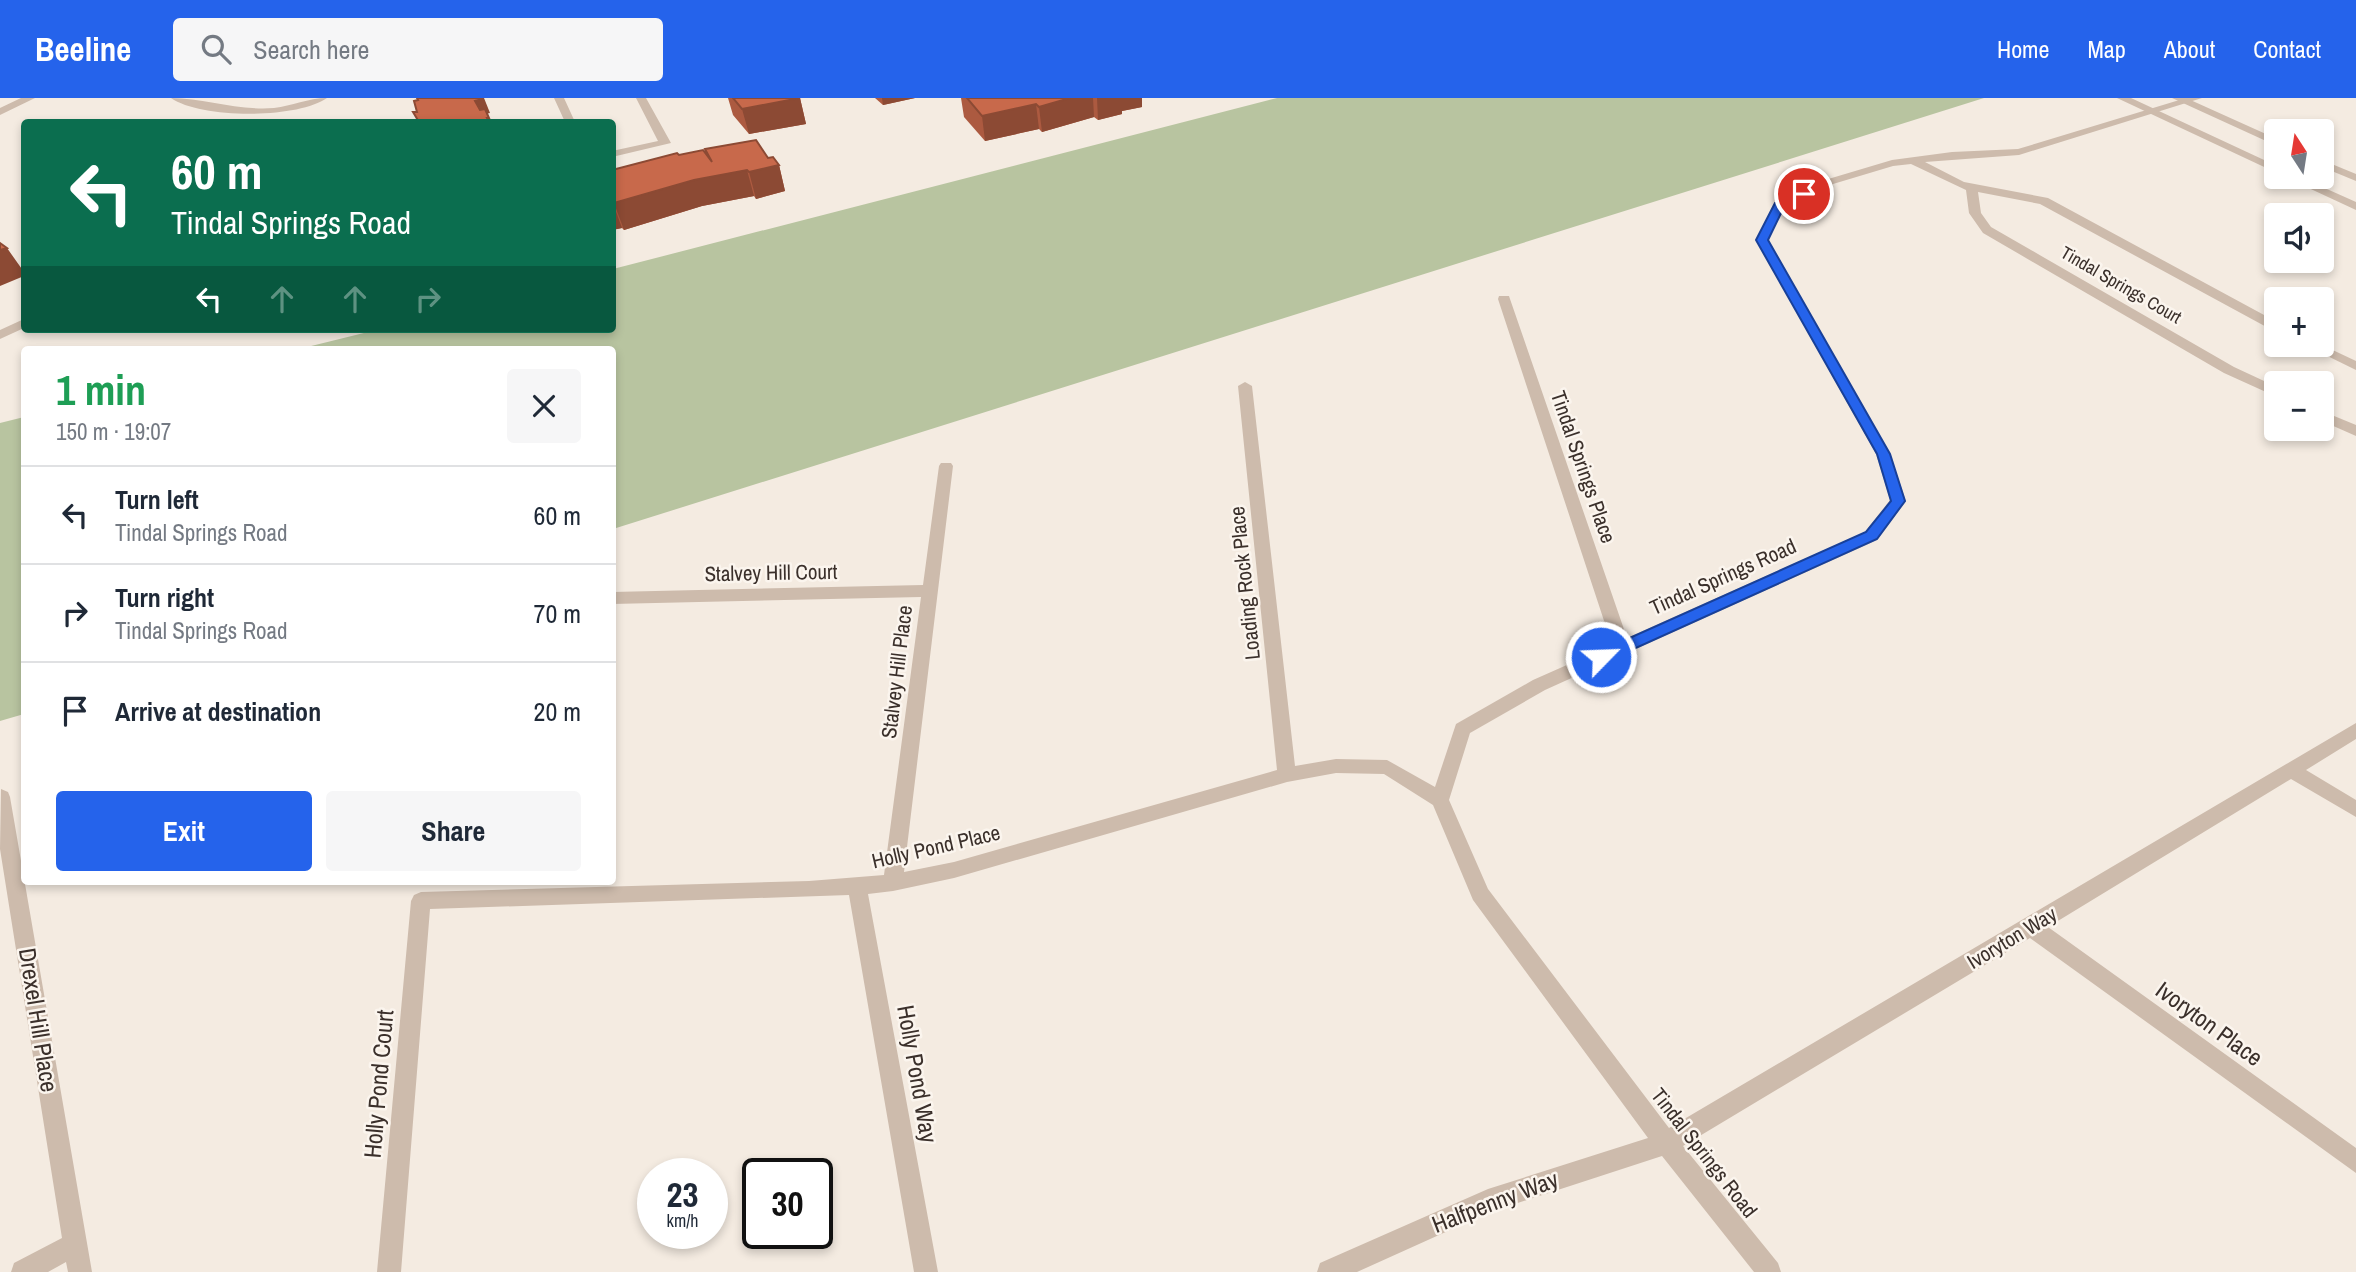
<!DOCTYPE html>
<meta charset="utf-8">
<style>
:root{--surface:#fff;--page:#f6f6f7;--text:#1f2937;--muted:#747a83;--line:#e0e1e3;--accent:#2563eb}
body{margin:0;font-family:"Archivo Narrow",sans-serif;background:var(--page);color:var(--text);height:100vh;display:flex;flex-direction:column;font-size:26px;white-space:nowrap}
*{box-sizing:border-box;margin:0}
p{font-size:23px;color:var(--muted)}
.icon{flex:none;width:38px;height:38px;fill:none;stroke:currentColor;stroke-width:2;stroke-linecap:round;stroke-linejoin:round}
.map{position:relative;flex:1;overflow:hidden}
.panel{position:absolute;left:21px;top:248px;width:595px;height:539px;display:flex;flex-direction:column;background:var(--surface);border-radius:7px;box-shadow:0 4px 10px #0003}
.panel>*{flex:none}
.guide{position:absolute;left:21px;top:21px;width:595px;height:214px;border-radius:7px;box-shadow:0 4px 10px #0003;background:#0b6e4f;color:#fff;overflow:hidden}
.needle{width:46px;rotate:348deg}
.tools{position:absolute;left:2264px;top:21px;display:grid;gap:14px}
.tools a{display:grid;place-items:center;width:70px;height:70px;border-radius:7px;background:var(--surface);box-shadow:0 4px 10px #0003;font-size:35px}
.speed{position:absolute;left:637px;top:1060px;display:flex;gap:14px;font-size:35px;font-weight:700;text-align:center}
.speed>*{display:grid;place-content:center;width:91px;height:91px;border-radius:50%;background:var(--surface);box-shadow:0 4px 10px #0003;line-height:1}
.speed small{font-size:18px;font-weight:400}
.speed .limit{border:4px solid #111;border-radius:10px;background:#fff;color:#111}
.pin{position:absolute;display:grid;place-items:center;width:60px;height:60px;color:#fff;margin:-30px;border:4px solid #fff;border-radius:50%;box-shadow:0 2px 7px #0007}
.me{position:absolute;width:77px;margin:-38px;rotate:66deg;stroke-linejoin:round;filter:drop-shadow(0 0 5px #0008)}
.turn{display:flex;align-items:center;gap:24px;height:147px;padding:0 35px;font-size:32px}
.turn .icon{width:91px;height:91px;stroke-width:2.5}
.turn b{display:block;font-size:49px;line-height:60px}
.lanes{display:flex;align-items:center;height:66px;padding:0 35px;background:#0003;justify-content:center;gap:35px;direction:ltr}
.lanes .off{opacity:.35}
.round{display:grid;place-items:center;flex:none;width:74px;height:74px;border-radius:7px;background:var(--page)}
.overview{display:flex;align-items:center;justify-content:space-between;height:119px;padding:0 35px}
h1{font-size:42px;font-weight:700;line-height:52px;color:#1e9e55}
.action{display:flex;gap:14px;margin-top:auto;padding:14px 35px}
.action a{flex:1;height:80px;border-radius:7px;background:var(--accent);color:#fff;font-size:28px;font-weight:700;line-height:80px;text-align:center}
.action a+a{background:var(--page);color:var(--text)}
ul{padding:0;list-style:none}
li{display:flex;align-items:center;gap:21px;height:98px;padding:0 35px;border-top:2px solid var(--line)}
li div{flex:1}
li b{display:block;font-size:26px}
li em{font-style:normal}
header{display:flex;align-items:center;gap:42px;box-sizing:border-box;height:98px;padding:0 35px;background:var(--accent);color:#fff}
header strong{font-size:33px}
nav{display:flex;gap:38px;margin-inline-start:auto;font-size:24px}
.search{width:490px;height:63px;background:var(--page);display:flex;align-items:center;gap:18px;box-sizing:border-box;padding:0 24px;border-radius:7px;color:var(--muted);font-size:26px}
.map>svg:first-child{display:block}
.green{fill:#b8c4a0}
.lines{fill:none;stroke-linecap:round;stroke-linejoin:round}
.minor{fill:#cdbbac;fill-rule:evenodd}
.tertiary{fill:#cdbbac;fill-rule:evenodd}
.wall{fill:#ac5a40}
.shaded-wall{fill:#8c4a34}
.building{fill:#c8694b;stroke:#8c4a34;stroke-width:2}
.route{fill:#2563eb;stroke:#184099;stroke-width:2}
.labels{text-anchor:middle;stroke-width:5;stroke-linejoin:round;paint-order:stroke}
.far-street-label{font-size:18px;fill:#3b302b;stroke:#fbf5ee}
.street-label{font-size:21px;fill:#3b302b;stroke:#fbf5ee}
.near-street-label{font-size:24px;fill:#3b302b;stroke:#fbf5ee}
</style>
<header>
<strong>Beeline</strong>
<div class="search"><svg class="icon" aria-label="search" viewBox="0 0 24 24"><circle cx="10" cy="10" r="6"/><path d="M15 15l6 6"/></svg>Search here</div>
<nav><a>Home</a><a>Map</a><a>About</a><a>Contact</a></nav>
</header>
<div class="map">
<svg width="2356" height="1174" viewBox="0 0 2356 1174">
<rect width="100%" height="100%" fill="#f4ebe1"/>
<path class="green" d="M1277,0h707l-1371,431 -1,-179h-317l85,-21h232l1,-60z
M24,319v297l-24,7v-298z"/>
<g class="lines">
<path class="minor" d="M21,0h14l-35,17v-7z
M171,0c34,0 67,13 103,10 18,-2 34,-10 53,-10 -30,21 -126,21 -156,0z
M554,0h10l11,24h-10z
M636,0h10l25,45 -59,14v-6l46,-10z
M2186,0h16l-183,57 -94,7 39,20 84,16 229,124v9l-5,-1 -232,-126 -62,-12 3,21 10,14 243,140 43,20v10l-53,-24 -241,-140 -14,-20 -3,-23 -55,-26 -18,2 -60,18 -49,23 -16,33 122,214 16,47 -29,39 -332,150 -75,43 -21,67 39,89 181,239 687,-405v16l-50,31 50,30v17l-65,-38 -243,148 308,221v25l-326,-235 -347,208 95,117 3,9h-27l-92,-116 -172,56 -133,60h-40l3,-9 168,-74 160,-51 -175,-238 -40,-95 -49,-31 -48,-1 -49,9 -333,96 -61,13 -25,3 70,378h-24l-65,-377 -419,14 -29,363h-24l34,-371 3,-6 7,-3 388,-11 75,-6 37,-278 -309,7v-12l311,-7 16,-119 2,-3h10l2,3 -49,406 50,-10 323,-92 -39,-384 7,-4 7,4 43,380 41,-7 51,1 48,27 21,-63 77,-44 79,-35 -114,-346 1,-3h10l1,3 117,339 238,-106 25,-32 -14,-46 -120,-214 19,-38 50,-22 67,-20 60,-8 66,-3z
M24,221v9l-24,11v-9z
M2305,247h17l34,16v9z
M2322,313l34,14v11l-34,-15z
M1,691l7,3 2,5 82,475h-24l-2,-10 -18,10h-37l3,-9 48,-25 -62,-389z"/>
<path class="tertiary" d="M2117,0h14l146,68v7z
M2172,0h14l91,41v7z
M2322,62l34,14v7l-34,-14z
M2285,79h15l56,25v8z"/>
</g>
<path class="wall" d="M728,0h72l6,26 -57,10 -16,-19z
M875,0h40l-32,7z
M961,0h181v9l-20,4v3l-24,6 -4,-3 -52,15 -3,-3 -54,12 -21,-24z
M705,51l63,9 11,7 6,26 -29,8 -2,-3 -52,10 -78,24 -2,-2 -10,2v-60l67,-15 27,-1z"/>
<path class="shaded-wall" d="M478,0h6l6,15 -5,1 3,8 -13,-21z
M800,0l6,26 -57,10 -7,-25z
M882,0h33l-32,7z
M1070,0h23l1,19 -52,15 -3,-25z
M1097,0h45v9l-20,4v3l-24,6z
M1036,6l3,25 -54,12 -3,-25z
M779,67l6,26 -29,8 -7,-27z
M747,72l7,26 -52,10 -78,24 -10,-27 80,-23z
M612,103l10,27 -10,2z
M7,150l17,24v4l-24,10v-36z"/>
<path class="building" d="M417,0h61l1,2 -4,1 5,9 5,-1 4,9h-2l2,4h-70l-6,-10h4l-3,-11 4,-1z
M733,0h67l-58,11z
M967,0h103l-31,9 -3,-3 -54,12z
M756,42l12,18 5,-1 6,8 -30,7 -2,-2 -53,10 -80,23 -2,-2v-31l65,-17 2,2 24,-5 9,12 -7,-13z
M0,145l7,5 -7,2z"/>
<path class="route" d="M1800,93l10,3 -26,13 -16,33 122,214 15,47 -28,38 -270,122h-11l-2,-4 2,-4 270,-121 25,-31 -14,-47 -121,-214 19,-37z"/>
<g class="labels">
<g class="far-street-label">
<text transform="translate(2121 187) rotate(30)" y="6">Tindal Springs Court</text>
</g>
<g class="street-label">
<text transform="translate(1583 369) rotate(71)" y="7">Tindal Springs Place</text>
<text transform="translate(771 475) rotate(-1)" y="7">Stalvey Hill Court</text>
<text transform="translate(1723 479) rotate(-24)" y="7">Tindal Springs Road</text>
<text transform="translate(1245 485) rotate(-96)" y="7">Loading Rock Place</text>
<text transform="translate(897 574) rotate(-83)" y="7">Stalvey Hill Place</text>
<text transform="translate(936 749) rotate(-13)" y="7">Holly Pond Place</text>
<text transform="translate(2012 840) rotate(-31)" y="7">Ivoryton Way</text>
<text transform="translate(1704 1055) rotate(52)" y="7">Tindal Springs Road</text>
</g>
<g class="near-street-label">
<text transform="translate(38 922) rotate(81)" y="8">Drexel Hill Place</text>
<text transform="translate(2209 926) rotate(36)" y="8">Ivoryton Place</text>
<text transform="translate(917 976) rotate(80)" y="8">Holly Pond Way</text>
<text transform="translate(379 986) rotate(-85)" y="8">Holly Pond Court</text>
<text transform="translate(1495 1104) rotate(-21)" y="8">Halfpenny Way</text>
</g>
</g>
</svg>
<div class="tools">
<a><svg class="needle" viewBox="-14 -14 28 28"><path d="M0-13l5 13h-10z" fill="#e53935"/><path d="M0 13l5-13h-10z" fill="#747a83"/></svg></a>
<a><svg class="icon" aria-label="sound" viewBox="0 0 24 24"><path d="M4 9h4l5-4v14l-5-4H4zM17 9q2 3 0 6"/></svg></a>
<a>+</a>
<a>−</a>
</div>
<div class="speed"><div>23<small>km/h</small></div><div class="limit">30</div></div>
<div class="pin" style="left:1804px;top:96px;background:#d93025"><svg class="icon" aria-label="arrive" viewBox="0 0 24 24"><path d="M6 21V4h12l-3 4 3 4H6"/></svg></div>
<svg class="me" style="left:1601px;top:559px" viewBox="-20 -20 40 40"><circle r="17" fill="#2563eb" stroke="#fff" stroke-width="3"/><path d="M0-11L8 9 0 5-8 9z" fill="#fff"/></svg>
<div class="guide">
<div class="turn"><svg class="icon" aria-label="left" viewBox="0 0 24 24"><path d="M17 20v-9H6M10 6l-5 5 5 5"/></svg><div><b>60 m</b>Tindal Springs Road</div></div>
<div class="lanes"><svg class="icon" aria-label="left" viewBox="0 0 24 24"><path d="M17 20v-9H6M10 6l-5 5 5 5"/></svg><svg class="icon off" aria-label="ahead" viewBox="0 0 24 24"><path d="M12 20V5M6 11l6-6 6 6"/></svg><svg class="icon off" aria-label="ahead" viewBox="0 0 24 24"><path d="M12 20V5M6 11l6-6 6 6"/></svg><svg class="icon off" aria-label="right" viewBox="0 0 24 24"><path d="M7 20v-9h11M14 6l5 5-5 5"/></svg></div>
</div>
<section class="panel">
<div class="overview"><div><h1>1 min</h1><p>150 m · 19:07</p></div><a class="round"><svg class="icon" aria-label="close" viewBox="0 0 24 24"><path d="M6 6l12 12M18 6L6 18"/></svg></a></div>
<ul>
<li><svg class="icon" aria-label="left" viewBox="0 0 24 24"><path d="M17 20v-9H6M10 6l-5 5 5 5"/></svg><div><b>Turn left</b><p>Tindal Springs Road</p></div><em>60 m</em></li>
<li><svg class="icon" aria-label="right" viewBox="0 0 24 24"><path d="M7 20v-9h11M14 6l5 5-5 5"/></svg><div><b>Turn right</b><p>Tindal Springs Road</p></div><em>70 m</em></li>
<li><svg class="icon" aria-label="arrive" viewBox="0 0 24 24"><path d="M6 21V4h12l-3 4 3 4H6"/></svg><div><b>Arrive at destination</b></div><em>20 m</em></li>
</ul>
<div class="action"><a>Exit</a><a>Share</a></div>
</section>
</div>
